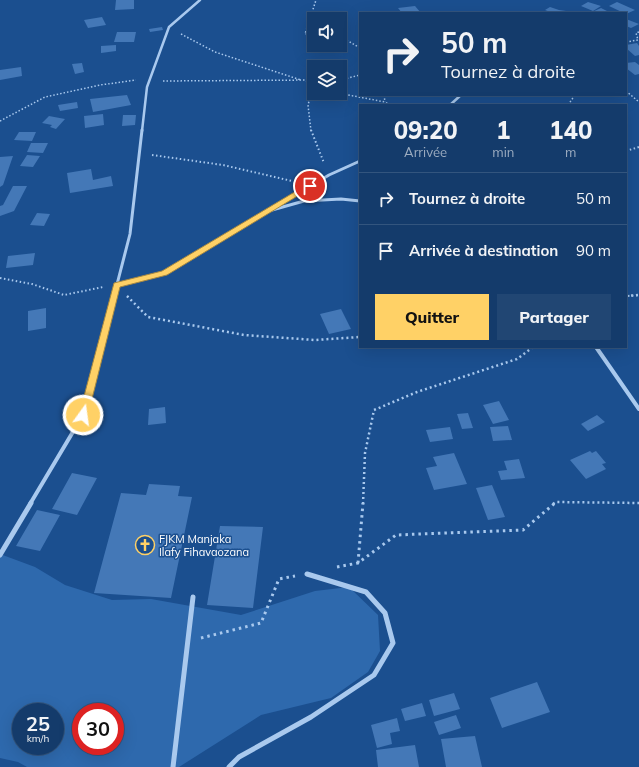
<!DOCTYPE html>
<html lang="fr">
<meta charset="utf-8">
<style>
:root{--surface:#143b6b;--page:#214673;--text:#f1f3f6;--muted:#9dadc1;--line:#33557e;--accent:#ffd166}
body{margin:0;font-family:Mulish,sans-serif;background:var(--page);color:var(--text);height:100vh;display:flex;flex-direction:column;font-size:15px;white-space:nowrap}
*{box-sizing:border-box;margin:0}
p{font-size:13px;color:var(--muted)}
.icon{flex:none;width:22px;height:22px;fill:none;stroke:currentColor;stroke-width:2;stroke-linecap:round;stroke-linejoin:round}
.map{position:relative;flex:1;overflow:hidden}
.drawer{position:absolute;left:359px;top:104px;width:268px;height:244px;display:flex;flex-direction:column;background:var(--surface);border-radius:0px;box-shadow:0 4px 16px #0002,0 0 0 1px var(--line)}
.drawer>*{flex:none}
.banner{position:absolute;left:359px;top:12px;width:268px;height:84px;border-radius:0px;box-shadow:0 4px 16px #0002,0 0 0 1px var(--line);background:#143b6b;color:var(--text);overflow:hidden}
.buttons{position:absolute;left:307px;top:12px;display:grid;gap:8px}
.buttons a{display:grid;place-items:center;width:40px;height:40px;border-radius:0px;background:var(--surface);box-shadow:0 4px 16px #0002,0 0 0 1px var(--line);font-size:20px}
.speed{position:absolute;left:12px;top:703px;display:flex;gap:8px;font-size:20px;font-weight:700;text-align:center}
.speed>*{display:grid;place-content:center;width:52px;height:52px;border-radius:50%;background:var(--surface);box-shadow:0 4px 16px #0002,0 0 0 1px var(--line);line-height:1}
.speed small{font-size:10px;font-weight:400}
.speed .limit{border:6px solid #d22;background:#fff;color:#111}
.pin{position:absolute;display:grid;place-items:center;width:34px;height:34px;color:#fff;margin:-17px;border:2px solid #fff;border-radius:50%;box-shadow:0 1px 4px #0007}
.me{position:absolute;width:44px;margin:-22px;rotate:14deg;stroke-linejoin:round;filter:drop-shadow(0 0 3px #0008)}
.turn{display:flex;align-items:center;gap:14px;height:84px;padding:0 16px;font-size:18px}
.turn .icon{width:52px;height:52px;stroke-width:2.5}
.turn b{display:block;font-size:28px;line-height:34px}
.eta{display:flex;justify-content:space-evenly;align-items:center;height:68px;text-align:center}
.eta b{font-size:24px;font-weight:800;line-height:28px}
.button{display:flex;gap:8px;margin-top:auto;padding:8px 16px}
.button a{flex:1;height:46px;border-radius:0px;background:var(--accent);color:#111;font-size:16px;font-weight:800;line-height:46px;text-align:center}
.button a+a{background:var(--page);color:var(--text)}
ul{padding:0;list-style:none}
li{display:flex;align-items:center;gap:12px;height:52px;padding:0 16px;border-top:1px solid var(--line)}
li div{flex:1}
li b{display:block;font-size:15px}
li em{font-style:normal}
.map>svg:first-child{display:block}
.green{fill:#2e69ad;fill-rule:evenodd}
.building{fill:#4478b7}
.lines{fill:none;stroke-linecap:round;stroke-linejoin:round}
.path-far3{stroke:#a9c9ee;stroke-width:1.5;stroke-dasharray:1.5 2;stroke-linecap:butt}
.path-far2{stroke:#a9c9ee;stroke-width:2;stroke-dasharray:1.5 2.5;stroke-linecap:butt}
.path-far1{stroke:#a9c9ee;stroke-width:2.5;stroke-dasharray:2 3;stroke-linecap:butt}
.path{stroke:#a9c9ee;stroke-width:3;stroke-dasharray:2.5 4;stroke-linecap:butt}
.minor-far3{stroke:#a9c9ee;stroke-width:2.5}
.minor-far2{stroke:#a9c9ee;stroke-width:3}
.minor-far1{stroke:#a9c9ee;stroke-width:4}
.minor{stroke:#a9c9ee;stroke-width:5}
.route{fill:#ffd166;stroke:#a68842}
.labels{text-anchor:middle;stroke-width:3;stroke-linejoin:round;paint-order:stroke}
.poi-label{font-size:11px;fill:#fff;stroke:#1b4f8f;text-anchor:start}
</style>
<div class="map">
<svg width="639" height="767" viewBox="0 0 639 767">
<rect width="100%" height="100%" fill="#1b4f8f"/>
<path class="green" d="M0,554l35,13 30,18 47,15 39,-1 90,16 74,-24 34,-4 29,28 2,36 -12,21 -37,26 -70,17 -82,52h-152l-9,-5 -18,-4zM21,712h34v34h-34zM81,712h34v34h-34z"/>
<path class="building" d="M116,0h18v9l-19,1z
M588,2l13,4 -8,5 -12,-5z
M617,2l18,8 -9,4 -17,-8z
M415,6l6,7h-19l-4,-5z
M550,7l9,3 7,1 -2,2h-11l-8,-3z
M601,8l10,5 -19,-1z
M102,17l4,8 -18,3 -4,-8z
M626,19l13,5 -8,4 -5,-2z
M162,27l1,3 -13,2 -1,-3z
M117,32h19l-2,10h-20z
M637,43l2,3v9l-4,1 -9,-8v-3z
M116,45v6l-15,2v-7z
M635,62l4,3v9l-4,1 -9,-7v-5z
M82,63l2,9 -9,2 -3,-10z
M21,67l1,9 -22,4v-10z
M127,95l4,10 -38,7 -3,-13z
M77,102l1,6 -18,3 -2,-6z
M103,114l1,11 -19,3 -1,-12z
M123,115h13l-1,10 -13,1z
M49,116l16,3 -9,10 -6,-2 2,-2 -10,-2z
M19,132h17l-4,9 -18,-1z
M31,143h17l-5,10 -16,-1z
M27,155l13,1 -7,11 -13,-1z
M13,156l-10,29 -3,2v-30z
M91,169l2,11 18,-4 2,10 -43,7 -3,-20z
M13,186h14l-13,25 -14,5v-10l3,-1z
M37,213l13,1 -6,12 -14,-1z
M35,253l-2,12 -27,3 2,-12z
M46,308v20l-18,3v-20z
M341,309l10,20 -22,5 -9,-20z
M499,401l10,19 -16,4 -10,-19z
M165,407l1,16 -18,2 1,-16z
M468,413l5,15 -11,1 -5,-15z
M597,415l8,7 -17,9 -7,-7z
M508,426l4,14 -19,1 -3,-14z
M450,427l3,12 -23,3 -4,-12z
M590,451l2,2 4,-2 10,12 -4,1 4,5 -20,10 -16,-19z
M454,453l13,31 -33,6 -8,-22 11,-2 -4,-9z
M519,459l6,19 -24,2 -3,-9 9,-1 -3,-9z
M72,473l25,5 -20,37 -25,-6z
M149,484l31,2 -2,10 14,1 -21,101 -77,-5 27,-100 25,2z
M492,485l13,32 -17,3 -12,-32z
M37,510l23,5 -20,36 -24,-5z
M220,526l43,1 -10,81 -46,-3z
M537,682l13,30 -48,16 -12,-30z
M454,693l6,16 -26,7 -5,-16z
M422,703l4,13 -21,5 -4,-12z
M456,715l5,13 -22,7 -5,-13z
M397,718l3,13 -10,2 2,11 -15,4 -6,-23z
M475,736l7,31h-36l-5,-28z
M415,745l4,22h-41l-2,-17z"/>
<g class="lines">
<path class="path-far3" d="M314,33l-9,1 11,-34
M181,34l34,18 86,28
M340,38l5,1 15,9
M626,42l12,-2 -2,-7 3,-1
M340,80l20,-5
M163,81l151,-1
M306,81l8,3
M626,91l13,11
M338,93l47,9 5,3
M384,95l1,7
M568,105l7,-10
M0,121l45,-24 55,-12 36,-5
M311,131l-3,-26 6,-21"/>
<path class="path-far2" d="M311,130l13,33
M626,151l13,-4
M152,155l71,10 69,16
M0,278l32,6 32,11 39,-8
M628,296l11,-1"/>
<path class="path-far1" d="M127,296l21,21 96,18 71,5 45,-3
M626,296l13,-1
M363,504l2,-51 9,-43 43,-18 100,-33 16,-12
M553,504l3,-2 83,1"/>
<path class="path" d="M358,563l5,-60
M337,567l21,-4 38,-28 127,-5 32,-27
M201,638l60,-15 18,-44 16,-3"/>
<path class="minor-far3" d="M450,105l11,-10
M142,131l5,-44 22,-60 31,-27"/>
<path class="minor-far2" d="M272,210l32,-9 37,-2 19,2
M116,285l49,-12 164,-98 31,-14
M114,296l16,-62 12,-104"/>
<path class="minor-far1" d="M596,347l43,62
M30,504l53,-89 31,-120"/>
<path class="minor" d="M0,555l31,-52
M173,767l20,-170
M229,767l10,-10 72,-40 63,-42 19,-32 -8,-30 -19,-21 -59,-18"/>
</g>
<path class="route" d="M308,184h2l4,2 -147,89 -47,12 -32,128 -1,3h-7l-1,-3 35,-132 48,-12z"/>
<defs>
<g id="church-ring" transform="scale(1)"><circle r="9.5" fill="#1b4f8f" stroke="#ffd166" stroke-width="1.5"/><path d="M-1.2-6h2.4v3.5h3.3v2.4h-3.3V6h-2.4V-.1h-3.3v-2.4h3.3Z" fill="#ffd166"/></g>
</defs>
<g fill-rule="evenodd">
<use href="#church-ring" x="145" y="545"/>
</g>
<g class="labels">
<g class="poi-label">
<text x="159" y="543">FJKM Manjaka<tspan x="159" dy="13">Ilafy Fihavaozana</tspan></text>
</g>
</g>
</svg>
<div class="buttons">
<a><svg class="icon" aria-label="sound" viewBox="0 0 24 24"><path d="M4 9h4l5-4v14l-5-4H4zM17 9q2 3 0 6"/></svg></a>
<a><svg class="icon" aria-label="layers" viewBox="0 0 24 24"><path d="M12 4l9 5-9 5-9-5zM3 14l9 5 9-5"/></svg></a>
</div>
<div class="speed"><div>25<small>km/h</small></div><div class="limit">30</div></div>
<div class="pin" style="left:310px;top:186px;background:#d93025"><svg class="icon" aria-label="arrive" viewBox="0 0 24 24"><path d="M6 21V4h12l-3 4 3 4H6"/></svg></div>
<svg class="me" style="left:83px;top:415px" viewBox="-20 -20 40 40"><circle r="17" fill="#ffd166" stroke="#fff" stroke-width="3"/><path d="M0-11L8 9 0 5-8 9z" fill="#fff"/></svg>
<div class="banner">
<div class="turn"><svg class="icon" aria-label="right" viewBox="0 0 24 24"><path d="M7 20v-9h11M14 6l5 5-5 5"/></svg><div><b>50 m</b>Tournez à droite</div></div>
</div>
<section class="drawer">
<div class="eta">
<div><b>09:20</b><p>Arrivée</p></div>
<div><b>1</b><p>min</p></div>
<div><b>140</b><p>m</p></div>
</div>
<ul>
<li><svg class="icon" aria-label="right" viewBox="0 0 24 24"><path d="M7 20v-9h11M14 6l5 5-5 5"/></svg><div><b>Tournez à droite</b></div><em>50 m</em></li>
<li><svg class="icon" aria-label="arrive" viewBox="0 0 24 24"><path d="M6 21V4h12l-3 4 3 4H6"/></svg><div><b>Arrivée à destination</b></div><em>90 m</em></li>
</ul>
<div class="button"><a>Quitter</a><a>Partager</a></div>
</section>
</div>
